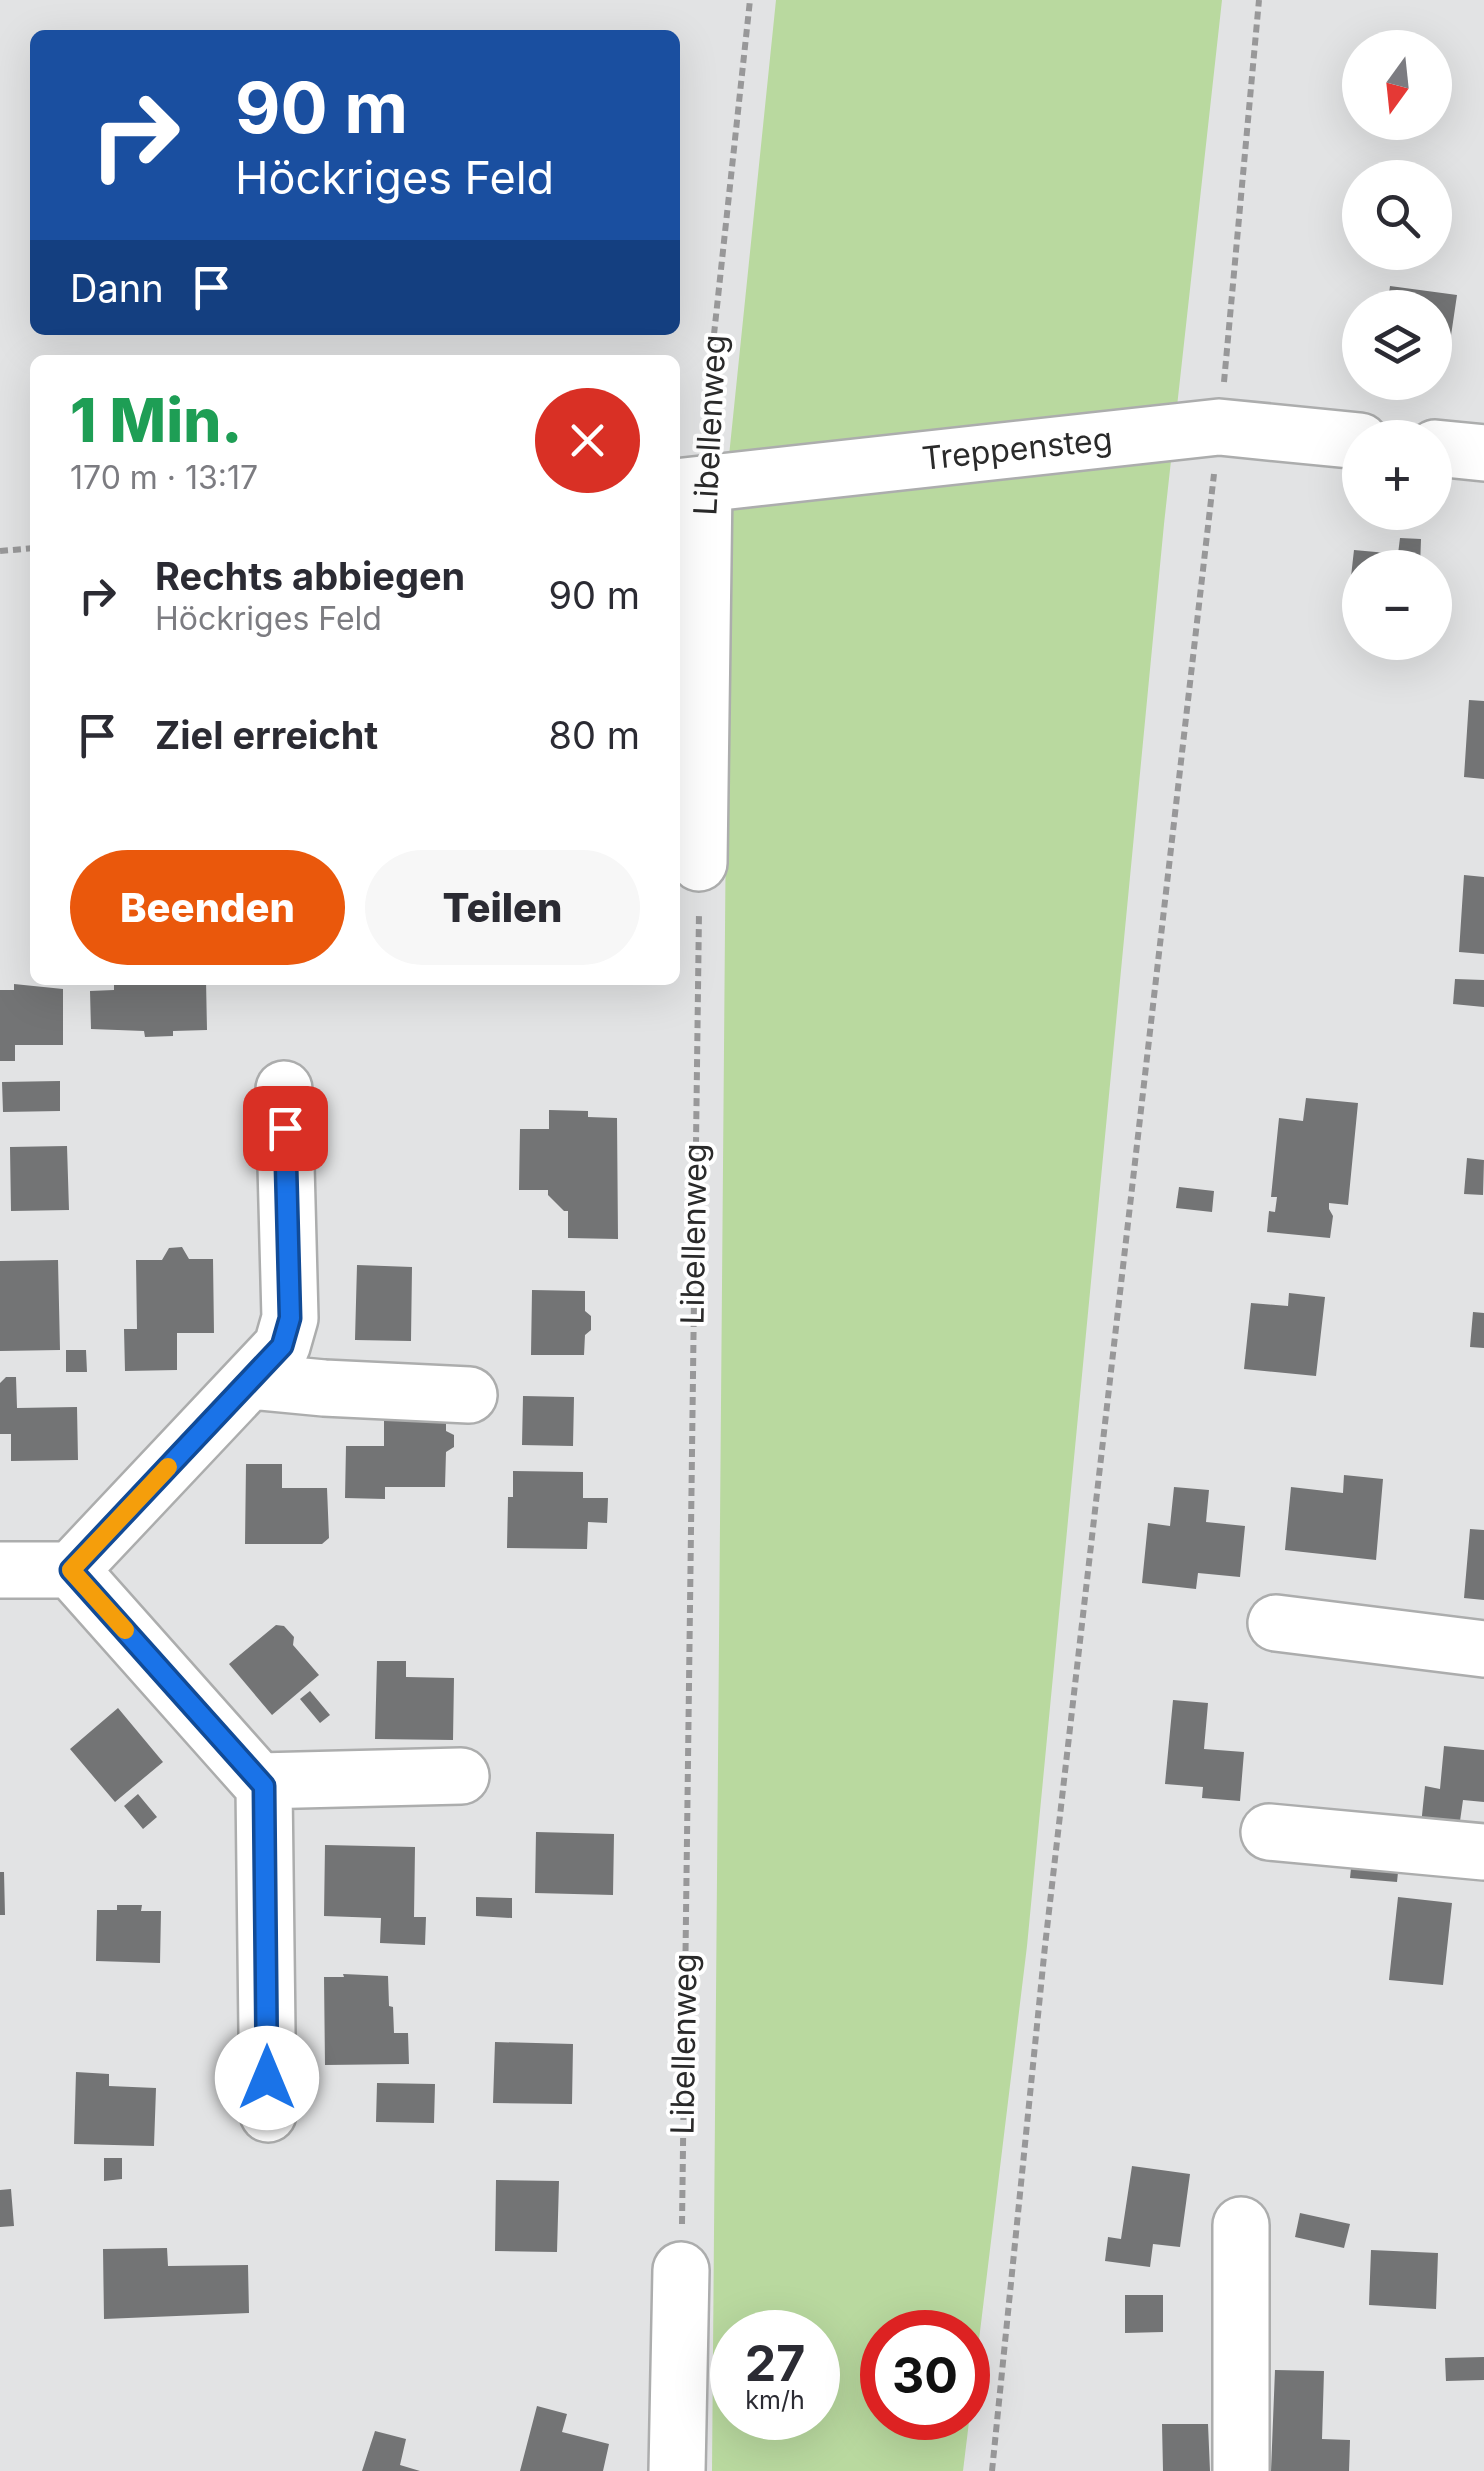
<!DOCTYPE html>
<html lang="de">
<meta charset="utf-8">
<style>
:root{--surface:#fff;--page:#f7f7f7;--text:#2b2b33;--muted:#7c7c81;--accent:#ea580c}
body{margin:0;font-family:Inter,sans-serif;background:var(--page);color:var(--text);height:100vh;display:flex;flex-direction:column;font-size:38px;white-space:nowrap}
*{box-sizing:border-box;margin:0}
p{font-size:32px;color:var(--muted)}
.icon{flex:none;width:55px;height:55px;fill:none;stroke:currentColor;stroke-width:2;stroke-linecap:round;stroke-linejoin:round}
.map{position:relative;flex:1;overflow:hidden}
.details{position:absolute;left:30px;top:355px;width:650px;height:630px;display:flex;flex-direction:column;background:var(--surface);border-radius:15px;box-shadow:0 10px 40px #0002}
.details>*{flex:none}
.hud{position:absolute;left:30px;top:30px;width:650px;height:305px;border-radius:15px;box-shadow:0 10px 40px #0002;background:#1a4fa0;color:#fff;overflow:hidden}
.needle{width:65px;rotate:195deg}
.buttons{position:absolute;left:1342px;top:30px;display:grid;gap:20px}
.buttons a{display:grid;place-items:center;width:110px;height:110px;border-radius:50%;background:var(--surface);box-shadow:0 10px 40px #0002;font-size:50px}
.speed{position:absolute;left:710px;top:2310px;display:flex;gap:20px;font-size:50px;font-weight:700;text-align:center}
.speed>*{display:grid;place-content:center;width:130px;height:130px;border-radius:50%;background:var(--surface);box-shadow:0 10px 40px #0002;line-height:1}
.speed small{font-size:25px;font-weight:400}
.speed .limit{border:15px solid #d22;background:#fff;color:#111}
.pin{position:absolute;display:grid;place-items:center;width:85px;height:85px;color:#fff;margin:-42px;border-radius:20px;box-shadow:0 5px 15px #0006}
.me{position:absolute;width:110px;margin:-55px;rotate:0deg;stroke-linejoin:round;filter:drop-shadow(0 0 8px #0008)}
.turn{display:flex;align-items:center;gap:35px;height:210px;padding:0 40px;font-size:45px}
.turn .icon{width:130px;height:130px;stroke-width:2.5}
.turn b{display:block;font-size:70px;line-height:85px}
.then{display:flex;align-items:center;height:95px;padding:0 40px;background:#0003;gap:20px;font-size:38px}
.round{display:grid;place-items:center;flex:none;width:105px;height:105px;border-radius:52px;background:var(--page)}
.summary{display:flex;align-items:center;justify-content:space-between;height:170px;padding:0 40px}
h1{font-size:60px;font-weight:800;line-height:75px;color:#1e9e55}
.button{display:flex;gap:20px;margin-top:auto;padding:20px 40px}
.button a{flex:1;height:115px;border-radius:60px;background:var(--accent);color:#fff;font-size:40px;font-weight:800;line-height:115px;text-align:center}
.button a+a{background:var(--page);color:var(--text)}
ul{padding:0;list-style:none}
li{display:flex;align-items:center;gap:30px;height:140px;padding:0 40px}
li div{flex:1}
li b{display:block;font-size:38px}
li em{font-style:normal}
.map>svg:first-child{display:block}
.green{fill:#b9d99f;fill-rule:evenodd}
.building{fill:#737475}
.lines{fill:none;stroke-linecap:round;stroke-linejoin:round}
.minor-casing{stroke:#acadad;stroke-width:60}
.path{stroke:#989899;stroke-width:6;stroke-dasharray:8 5;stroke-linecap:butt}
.minor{stroke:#fff;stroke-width:55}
.route-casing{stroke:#114b97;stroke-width:25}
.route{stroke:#1a73e8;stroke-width:18}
.slow{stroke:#f59e0b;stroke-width:18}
.labels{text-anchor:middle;stroke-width:8;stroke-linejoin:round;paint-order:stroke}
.street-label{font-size:32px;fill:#2a2a2a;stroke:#fff}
</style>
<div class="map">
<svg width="1484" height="2471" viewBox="0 0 1484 2471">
<rect width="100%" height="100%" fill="#e2e3e4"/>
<path class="green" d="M776,0h446l-58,524 -137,1422 -64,525h-251l17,-2015zM732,2332h86v86h-86zM882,2332h86v86h-86z"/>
<path class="building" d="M1390,286l67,9 -8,54 -3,10 -6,5 -5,-1v-55h-48z
M1400,538l21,1 -1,29h-60v36l-12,-1 6,-53 44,4z
M1469,700l15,1v78l-20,-2z
M1464,875l20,2v77l-25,-2z
M1455,979l29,1v27l-31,-3z
M114,980h92l1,50 -34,1v5l-28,1 -1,-6 -53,-2 -1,-38 24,-1z
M14,984l49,5v56h-48v16h-15v-71h14z
M60,1081v30l-57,1 -1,-30z
M1306,1098l52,5 -10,102 -19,-2v6l4,7 -3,22 -63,-6 2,-21 6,1 2,-15h-6l8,-79 24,3z
M549,1110l39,1v6l29,1 1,121 -50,-1v-27h-4l-16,-16v-5h-29l1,-61h29z
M67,1146l2,64 -58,1 -1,-64z
M1467,1158l17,2 -1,35 -19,-1z
M1179,1187l35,4 -2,21 -36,-4z
M182,1247l7,12h24l1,74h-37v37l-52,1 -1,-42h13l-1,-69h26l7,-12z
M58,1260l2,90 -60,1v-90z
M357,1265l55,2 -1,74 -56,-1z
M532,1290l53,1v20l6,5v14l-6,5 -1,20h-53z
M1289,1293l36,4 -9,79 -72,-7 7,-66 37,3z
M1473,1312l11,1v35l-14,-1z
M66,1350h20l1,22h-21z
M6,1377h10l1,31 60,-1 1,53 -67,1v-27h-11v-51z
M523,1396l51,1 -1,49 -51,-1z
M400,1417l46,4v10l8,4v12l-8,5 -1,35h-60v12l-40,-1 1,-52h38v-26h17z
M246,1464h36v24h45l2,50 -7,6h-77z
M513,1471l70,1v26h25l-1,25 -19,-1 -1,27 -80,-1 1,-51h5z
M1344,1475l39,4 -7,81 -91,-10 6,-63 52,6z
M1174,1487l35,3 -3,32 39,4 -5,51 -42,-4 -2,16 -54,-6 6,-60 22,3z
M1470,1529l14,1v70l-20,-2z
M276,1625l8,1 10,11 -1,8 26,30 -47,40 -43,-51z
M377,1661h29v16l48,1 -1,62 -78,-1z
M310,1691l20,24 -10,8 -20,-24z
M1173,1700l35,3 -4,46 40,3 -4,49 -38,-3 1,-11 -38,-3z
M118,1708l45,54 -48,40 -45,-53z
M1444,1746l40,4v52l-21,-2 -4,28 -38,-3 4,-39 15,3z
M138,1794l19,23 -14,12 -19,-23z
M536,1832l78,2 -1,61 -78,-2z
M325,1845l90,2 -1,70h12l-1,28 -45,-2 1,-25 -57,-2z
M1353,1849l47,4 -3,29 -47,-4z
M0,1872h4l1,43h-5z
M476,1897l36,1v20l-36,-2z
M1398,1897l54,6 -9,82 -54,-5z
M117,1905h25l-1,6h20l-1,52 -64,-2 1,-51h20z
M343,1974l45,2 1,30 4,1 1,26h14l1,31 -84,1 -1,-88h20z
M495,2042l78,2 -1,60 -79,-1z
M76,2072l33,2v12l47,2 -2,58 -80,-2z
M377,2083l58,1 -1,39 -58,-1z
M104,2158h18v21l-18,2z
M1132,2166l58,8 -10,73 -27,-3 -3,23 -45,-6 3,-24 13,2z
M496,2180l63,1 -2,71 -62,-1z
M11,2189l3,37 -14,1v-37z
M1300,2213l50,11 -6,24 -49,-11z
M167,2248l1,18 80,-1 1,48 -145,6 -1,-70z
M1371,2250l67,3 -2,56 -67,-4z
M1125,2295h38v37l-38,1z
M1484,2357v23l-38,1 -1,-23z
M1275,2370l49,1 -2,68 28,1 -1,31h-78z
M537,2406l30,8 -5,18 47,12 -6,27h-83z
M1162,2424h46l2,47h-47z
M375,2431l31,8 -6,26 20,6h-58z"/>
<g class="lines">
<g class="minor-casing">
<path id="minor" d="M1435,448l49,5
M675,487l544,-60 141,14
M699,863l5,-379
M249,1381l75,7 145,7
M0,1570h71l193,217 4,327
M71,1570l211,-224 8,-28 -6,-229
M1276,1623l208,26
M259,1781l202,-5
M1269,1832l215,20
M1241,2225v246
M677,2471l4,-201"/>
</g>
<path class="path" d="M1224,382l35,-382
M706,438l2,-48 42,-390
M0,551l35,-3
M682,2224l17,-1312
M992,2471l53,-525 169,-1472"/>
<use href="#minor" class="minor"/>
</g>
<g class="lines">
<g class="route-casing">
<path id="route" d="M267,2078l-3,-292 -193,-216 211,-224 8,-28 -5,-190"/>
</g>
<use href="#route" class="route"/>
<path class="slow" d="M125,1630l-54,-60 97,-103"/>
</g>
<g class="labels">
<g class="street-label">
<text transform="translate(710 425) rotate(-87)" y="11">Libellenweg</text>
<text transform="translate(1017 449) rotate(-6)" y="11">Treppensteg</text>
<text transform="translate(694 1234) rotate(-89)" y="11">Libellenweg</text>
<text transform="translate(684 2044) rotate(-89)" y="11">Libellenweg</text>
</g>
</g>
</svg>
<div class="buttons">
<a><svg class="needle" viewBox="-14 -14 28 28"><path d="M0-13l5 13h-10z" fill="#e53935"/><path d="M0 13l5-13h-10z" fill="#7c7c81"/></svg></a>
<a><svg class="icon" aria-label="search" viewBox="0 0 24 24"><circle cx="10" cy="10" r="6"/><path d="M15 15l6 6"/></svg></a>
<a><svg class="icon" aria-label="layers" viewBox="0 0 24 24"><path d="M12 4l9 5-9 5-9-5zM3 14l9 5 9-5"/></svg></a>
<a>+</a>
<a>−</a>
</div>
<div class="speed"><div>27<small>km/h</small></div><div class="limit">30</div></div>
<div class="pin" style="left:285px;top:1128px;background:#d93025"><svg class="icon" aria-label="arrive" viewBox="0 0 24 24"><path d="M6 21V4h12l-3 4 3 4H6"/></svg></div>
<svg class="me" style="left:267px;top:2078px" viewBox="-20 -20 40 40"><circle r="19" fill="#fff"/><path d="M0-13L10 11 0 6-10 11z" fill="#1a73e8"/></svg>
<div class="hud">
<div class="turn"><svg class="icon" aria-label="right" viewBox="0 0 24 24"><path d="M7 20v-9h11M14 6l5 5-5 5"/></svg><div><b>90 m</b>Höckriges Feld</div></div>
<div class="then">Dann<svg class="icon" aria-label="arrive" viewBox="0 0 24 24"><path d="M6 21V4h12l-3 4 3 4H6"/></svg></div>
</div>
<section class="details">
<div class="summary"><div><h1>1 Min.</h1><p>170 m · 13:17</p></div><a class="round" style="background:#d93025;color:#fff"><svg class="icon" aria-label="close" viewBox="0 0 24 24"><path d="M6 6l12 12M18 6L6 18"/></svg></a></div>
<ul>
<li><svg class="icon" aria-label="right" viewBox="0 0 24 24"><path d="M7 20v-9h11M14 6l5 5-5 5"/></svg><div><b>Rechts abbiegen</b><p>Höckriges Feld</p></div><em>90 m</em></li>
<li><svg class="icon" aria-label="arrive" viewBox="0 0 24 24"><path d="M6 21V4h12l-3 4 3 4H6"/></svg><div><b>Ziel erreicht</b></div><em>80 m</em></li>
</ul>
<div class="button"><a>Beenden</a><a>Teilen</a></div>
</section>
</div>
